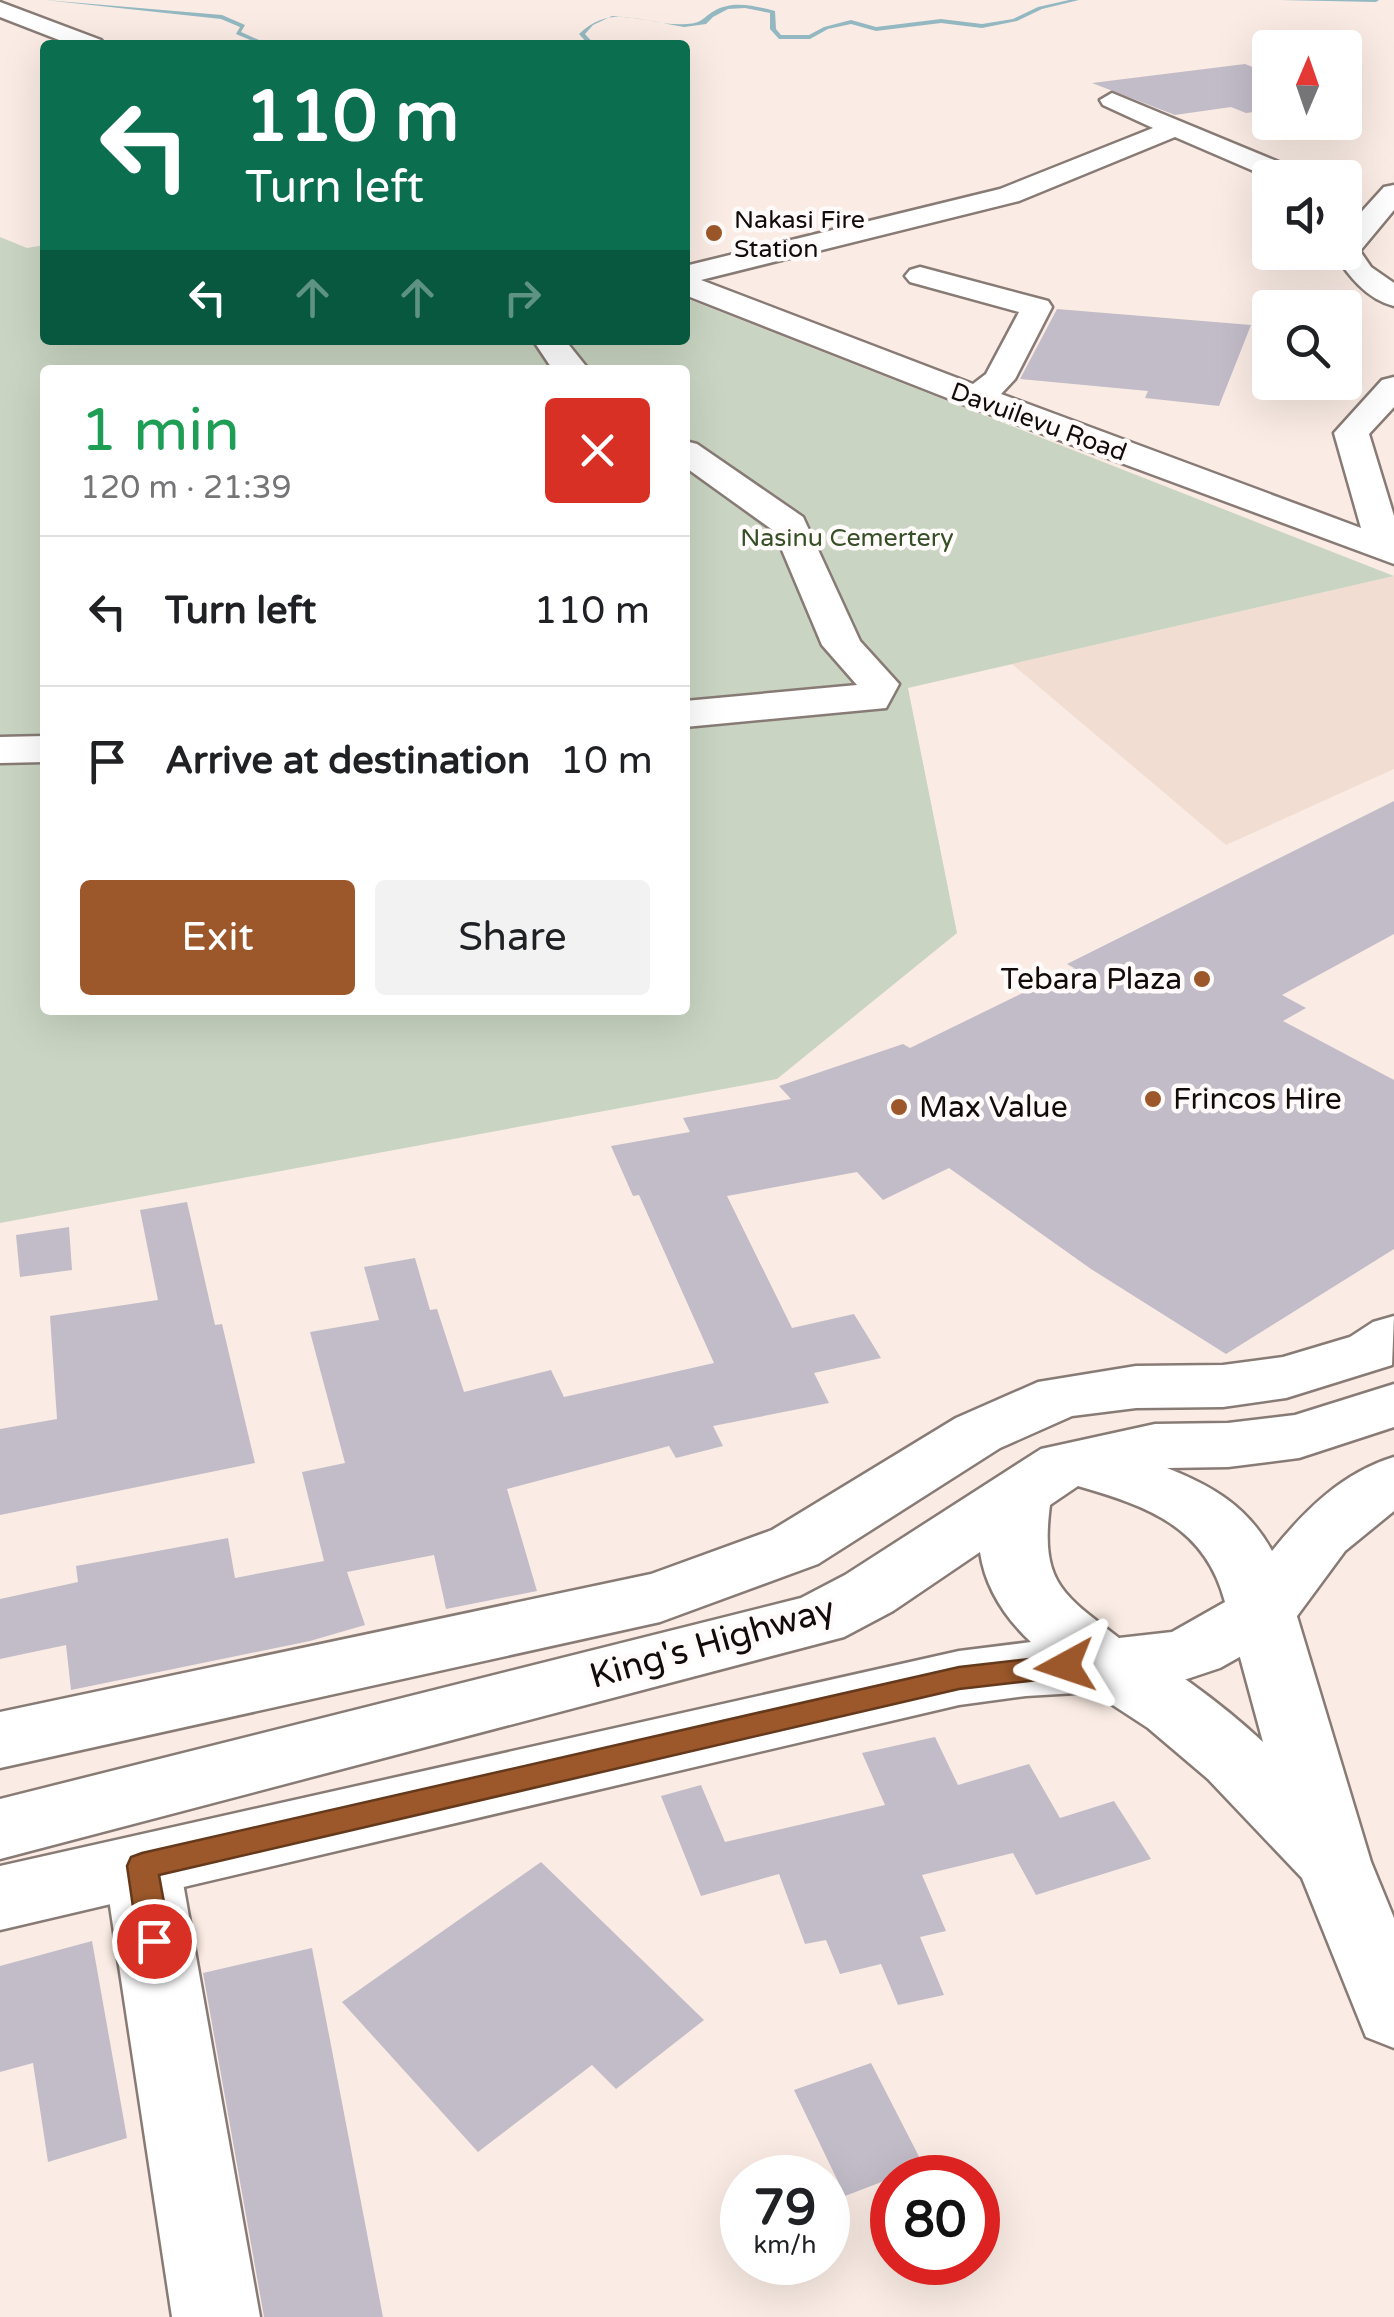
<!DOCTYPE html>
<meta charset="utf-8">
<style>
:root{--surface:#fff;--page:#f2f2f2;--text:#202124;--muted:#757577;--line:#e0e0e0;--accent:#9c582a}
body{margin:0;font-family:"Varela Round",sans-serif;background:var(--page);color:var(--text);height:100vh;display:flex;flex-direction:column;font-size:38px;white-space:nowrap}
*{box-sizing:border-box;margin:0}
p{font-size:32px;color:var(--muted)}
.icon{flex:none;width:55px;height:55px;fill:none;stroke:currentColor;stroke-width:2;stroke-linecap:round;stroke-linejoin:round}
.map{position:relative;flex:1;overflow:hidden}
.sheet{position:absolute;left:40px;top:365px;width:650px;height:650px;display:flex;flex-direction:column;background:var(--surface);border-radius:10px;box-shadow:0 10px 40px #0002}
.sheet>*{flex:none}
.guide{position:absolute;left:40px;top:40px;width:650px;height:305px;border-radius:10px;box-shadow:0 10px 40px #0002;background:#0b6e4f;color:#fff;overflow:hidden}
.needle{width:65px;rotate:2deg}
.controls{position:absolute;left:1252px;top:30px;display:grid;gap:20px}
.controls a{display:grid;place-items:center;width:110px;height:110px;border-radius:10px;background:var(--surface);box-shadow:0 10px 40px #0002;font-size:50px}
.speed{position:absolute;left:720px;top:2155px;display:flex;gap:20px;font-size:50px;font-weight:700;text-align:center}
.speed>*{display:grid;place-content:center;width:130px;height:130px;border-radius:50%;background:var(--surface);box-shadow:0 10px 40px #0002;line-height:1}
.speed small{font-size:25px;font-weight:400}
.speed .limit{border:15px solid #d22;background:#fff;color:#111}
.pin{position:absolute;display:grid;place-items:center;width:85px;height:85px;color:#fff;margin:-42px;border:5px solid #fff;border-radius:50%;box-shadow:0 2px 10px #0007}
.me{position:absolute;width:110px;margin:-55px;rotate:265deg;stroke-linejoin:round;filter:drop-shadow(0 0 8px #0008)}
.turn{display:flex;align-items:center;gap:35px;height:210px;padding:0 40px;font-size:45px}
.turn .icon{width:130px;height:130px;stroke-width:2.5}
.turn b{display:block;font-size:70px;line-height:85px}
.lanes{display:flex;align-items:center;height:95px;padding:0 40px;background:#0003;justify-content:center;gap:50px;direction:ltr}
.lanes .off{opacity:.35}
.round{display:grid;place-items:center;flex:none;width:105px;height:105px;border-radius:10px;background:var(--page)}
.head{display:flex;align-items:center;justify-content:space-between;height:170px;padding:0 40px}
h1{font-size:60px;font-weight:600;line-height:75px;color:#1e9e55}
.action{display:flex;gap:20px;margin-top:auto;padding:20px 40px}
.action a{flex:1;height:115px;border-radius:10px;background:var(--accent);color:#fff;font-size:40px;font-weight:600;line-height:115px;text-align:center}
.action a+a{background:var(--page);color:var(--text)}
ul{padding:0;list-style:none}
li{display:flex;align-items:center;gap:30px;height:150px;padding:0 40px;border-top:2px solid var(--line)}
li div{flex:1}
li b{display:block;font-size:38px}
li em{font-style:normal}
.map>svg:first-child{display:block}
.built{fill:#f1ddd1}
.green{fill:#c9d5c2;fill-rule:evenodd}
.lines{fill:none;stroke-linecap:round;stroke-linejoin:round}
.stream{fill:#94b8c1;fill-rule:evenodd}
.building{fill:#c2bcc8}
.minor-casing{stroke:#887b75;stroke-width:5}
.highway-casing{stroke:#887b75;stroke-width:5}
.minor{fill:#fff;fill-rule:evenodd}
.highway{fill:#fff;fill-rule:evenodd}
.route{fill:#9c582a;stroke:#65391b;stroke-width:2.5}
.poi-dot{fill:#9c582a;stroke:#fefbfa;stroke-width:4}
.labels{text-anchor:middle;stroke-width:9;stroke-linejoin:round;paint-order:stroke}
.far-poi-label{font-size:25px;fill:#110c0a;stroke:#fefbfa;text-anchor:start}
.far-street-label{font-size:25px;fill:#110c0a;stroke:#fefbfa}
.far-park-label{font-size:25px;fill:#374f27;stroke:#fefbfa}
.poi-label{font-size:30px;fill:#110c0a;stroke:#fefbfa;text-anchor:start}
.near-street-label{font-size:35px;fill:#110c0a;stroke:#fefbfa}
</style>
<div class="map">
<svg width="1394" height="2317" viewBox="0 0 1394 2317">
<rect width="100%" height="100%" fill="#faece4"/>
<path class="built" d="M1394,576v193l-168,76 -214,-181z"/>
<path class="green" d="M0,237l27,11 18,-3v95h640v-42l709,278 -486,112 49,245 -180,146 -777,144zM45,370h640v640h-640z"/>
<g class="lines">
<path class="stream" d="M45,0l177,15 23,10 -4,7 29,13h-8l-26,-11 4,-7 -19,-8z
M1069,0h10l-37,9 -25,12 -35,7 -41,-5 -65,8 -25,-7 -23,5 -18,10h-31l-9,-10v-16l-25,-5 -17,1 -15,8 -7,7 -22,3 -49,-9 -23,-2 -19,9 -8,9 10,11h-6l-10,-11c35,-34 66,-7 108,-10 16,-1 15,-6 27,-13 19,-11 41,-5 61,0l1,18 5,6h28l15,-8 27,-7 25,7 65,-8 41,5 31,-5 25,-12z
M1280,0h99l-3,2z"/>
</g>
<path class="building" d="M1245,64l25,10v36l-24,3 -15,-6 -56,8 -83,-32z
M1057,309l194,16 -32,81 -74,-8 3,-7 -128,-12z
M1394,801v133l-112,61 24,13 -23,13 111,59v169l-168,105 -135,-85 -142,-101 -66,32 -26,-28 -130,24 65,132 62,-14 27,44 -67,15 15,30 -116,23 10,20 -47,12 -7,-12 -162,43 30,102 -91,18 -12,-54 -87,17 18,53 -55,16 -239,49 -5,-45 -66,14v-60l78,-17 -2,-16 152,-28 7,40 89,-17 -22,-89 43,-9 -35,-131 69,-12 -15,-53 51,-9 15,52 7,-1 27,83 87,-22 13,27 150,-34 -75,-168 -6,1 -22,-50 79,-14 -7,-14 108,-19 -12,-13 124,-42 7,4 164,-80 -7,-4z
M187,1202l28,123 7,-1 33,139 -255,52v-86l57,-10 -7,-103 108,-16 -18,-90z
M69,1227l3,43 -52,7 -4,-42z
M935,1737l23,48 71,-21 31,54 54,-17 37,58 -115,36 -23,-42 -91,22 24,56 -26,6 24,58 -46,10 -17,-41 -41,10 -14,-34 -21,4 -26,-70 -78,22 -40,-100 40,-11 24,57 160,-37 -23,-52z
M541,1862l163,158 -88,69 -24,-24 -114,87 -136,-150z
M92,1941l35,197 -79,24 -15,-99 -33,9v-106z
M312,1948l18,92 53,277h-119l-61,-344z
M871,2063l59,115h-38l-47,18 -51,-106z"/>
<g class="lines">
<g class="minor-casing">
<path id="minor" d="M0,2l101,38 4,5h-33l-72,-28z
M1112,93l191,79 4,6h-37l-95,-41 -156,64 -318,79 272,104 13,-10 33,-62 -109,-30 -5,-6 5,-6 10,-3 128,34 4,6 -37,72 -14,15 360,134 -27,-95 48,-53 12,-3v30l-25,27 25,82v48l-429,-159 -280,-110v-29l315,-77 153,-61 -50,-23 -3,-5z
M1394,185v25l-34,41 11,16 23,16v23c-28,-7 -46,-31 -61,-54h12v-22l39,-43z
M533,340h32l24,30h-36z
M685,441l12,3 106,73 57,124 39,43 -13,24 -201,19v-26l172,-16 -35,-40 -48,-114 -89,-64z
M45,736v26l-45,1v-26z
M1394,1316l-2,49 -106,33 -63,9 -87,1 -64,8 -72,32 -182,116 -158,58 -660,146v-56l651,-138 121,-44 184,-112 82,-36 98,-16 87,-1 60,-8 67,-20 23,-15z
M1262,1588l24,7 10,18 75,249 23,56v130l-28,-11 -64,-159 -94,-99 -60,-51 -69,-45 -10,-19 10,-19c10,-3 20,-8 30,-6 43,9 121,72 154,103l-35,-129 10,-18z
M142,1835l27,9 11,22 80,451h-88l-68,-451 11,-22z"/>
</g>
<g class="highway-casing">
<path id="highway" d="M1394,1384v43l-95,31 -71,9 -61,1c46,18 81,39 105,83 33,-41 70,-78 122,-94v54l-49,40 -59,80 -66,37 -60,20 -134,8 -67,9 -959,225v-64l959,-215 72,-9c-26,-24 -46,-55 -51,-90l-87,59 -49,26 -844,222v-60l801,-201 44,-23 196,-126 114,-25 73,-1 67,-8zM1078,1486c69,20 127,40 147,116l-53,30 -53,6c-57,-44 -79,-55 -69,-133z"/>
</g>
<use href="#minor" class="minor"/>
<use href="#highway" class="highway"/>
</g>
<path class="route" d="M1065,1655l10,4 4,7 -4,8 -10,3 -106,12 -800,186 12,66 -5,10 -12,4 -11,-4 -5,-10 -11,-75 4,-9 11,-4 817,-186z"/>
<g class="poi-dot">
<circle cx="714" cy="233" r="10"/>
<circle cx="1202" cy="979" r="10"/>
<circle cx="1153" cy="1099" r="10"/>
<circle cx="899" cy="1107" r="10"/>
</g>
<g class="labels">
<g class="far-poi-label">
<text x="734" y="228">Nakasi Fire<tspan x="734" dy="29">Station</tspan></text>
</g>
<g class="far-street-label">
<text transform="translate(1039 421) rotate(20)" y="9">Davuilevu Road</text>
</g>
<g class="far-park-label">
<text x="847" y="546">Nasinu Cemertery</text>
</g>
<g class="poi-label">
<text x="1182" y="989" text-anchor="end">Tebara Plaza</text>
<text x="1173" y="1109">Frincos Hire</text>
<text x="919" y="1117">Max Value</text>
</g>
<g class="near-street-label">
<text transform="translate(712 1642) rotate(-16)" y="12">King's Highway</text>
</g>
</g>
</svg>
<div class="controls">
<a><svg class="needle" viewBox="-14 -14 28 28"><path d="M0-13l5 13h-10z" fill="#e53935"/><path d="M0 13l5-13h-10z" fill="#757577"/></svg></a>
<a><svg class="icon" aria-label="sound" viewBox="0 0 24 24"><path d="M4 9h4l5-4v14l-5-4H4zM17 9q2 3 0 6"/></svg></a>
<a><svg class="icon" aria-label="search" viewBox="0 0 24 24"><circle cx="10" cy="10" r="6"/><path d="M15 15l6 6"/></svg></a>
</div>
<div class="speed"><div>79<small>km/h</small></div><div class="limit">80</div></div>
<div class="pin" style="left:154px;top:1941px;background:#d93025"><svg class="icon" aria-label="arrive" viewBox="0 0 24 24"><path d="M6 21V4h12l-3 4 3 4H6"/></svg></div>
<svg class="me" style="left:1065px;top:1666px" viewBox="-20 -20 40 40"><path d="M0-17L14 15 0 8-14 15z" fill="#9c582a" stroke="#fff" stroke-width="4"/></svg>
<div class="guide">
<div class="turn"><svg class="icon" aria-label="left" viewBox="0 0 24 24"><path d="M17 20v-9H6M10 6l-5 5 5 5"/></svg><div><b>110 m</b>Turn left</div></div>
<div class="lanes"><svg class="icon" aria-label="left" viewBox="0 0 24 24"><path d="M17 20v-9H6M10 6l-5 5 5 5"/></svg><svg class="icon off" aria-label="ahead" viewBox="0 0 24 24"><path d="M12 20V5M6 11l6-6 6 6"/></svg><svg class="icon off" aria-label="ahead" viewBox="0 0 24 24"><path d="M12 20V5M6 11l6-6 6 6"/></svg><svg class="icon off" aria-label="right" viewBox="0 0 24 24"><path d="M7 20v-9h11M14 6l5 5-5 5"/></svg></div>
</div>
<section class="sheet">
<div class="head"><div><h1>1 min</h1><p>120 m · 21:39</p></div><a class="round" style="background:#d93025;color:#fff"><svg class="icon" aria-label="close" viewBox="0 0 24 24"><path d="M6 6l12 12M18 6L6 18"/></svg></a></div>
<ul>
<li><svg class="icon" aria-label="left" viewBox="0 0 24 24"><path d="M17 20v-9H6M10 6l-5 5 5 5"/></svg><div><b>Turn left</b></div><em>110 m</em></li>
<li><svg class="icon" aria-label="arrive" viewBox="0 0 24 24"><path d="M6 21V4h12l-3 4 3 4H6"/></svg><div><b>Arrive at destination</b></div><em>10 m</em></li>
</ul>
<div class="action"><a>Exit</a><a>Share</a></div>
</section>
</div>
